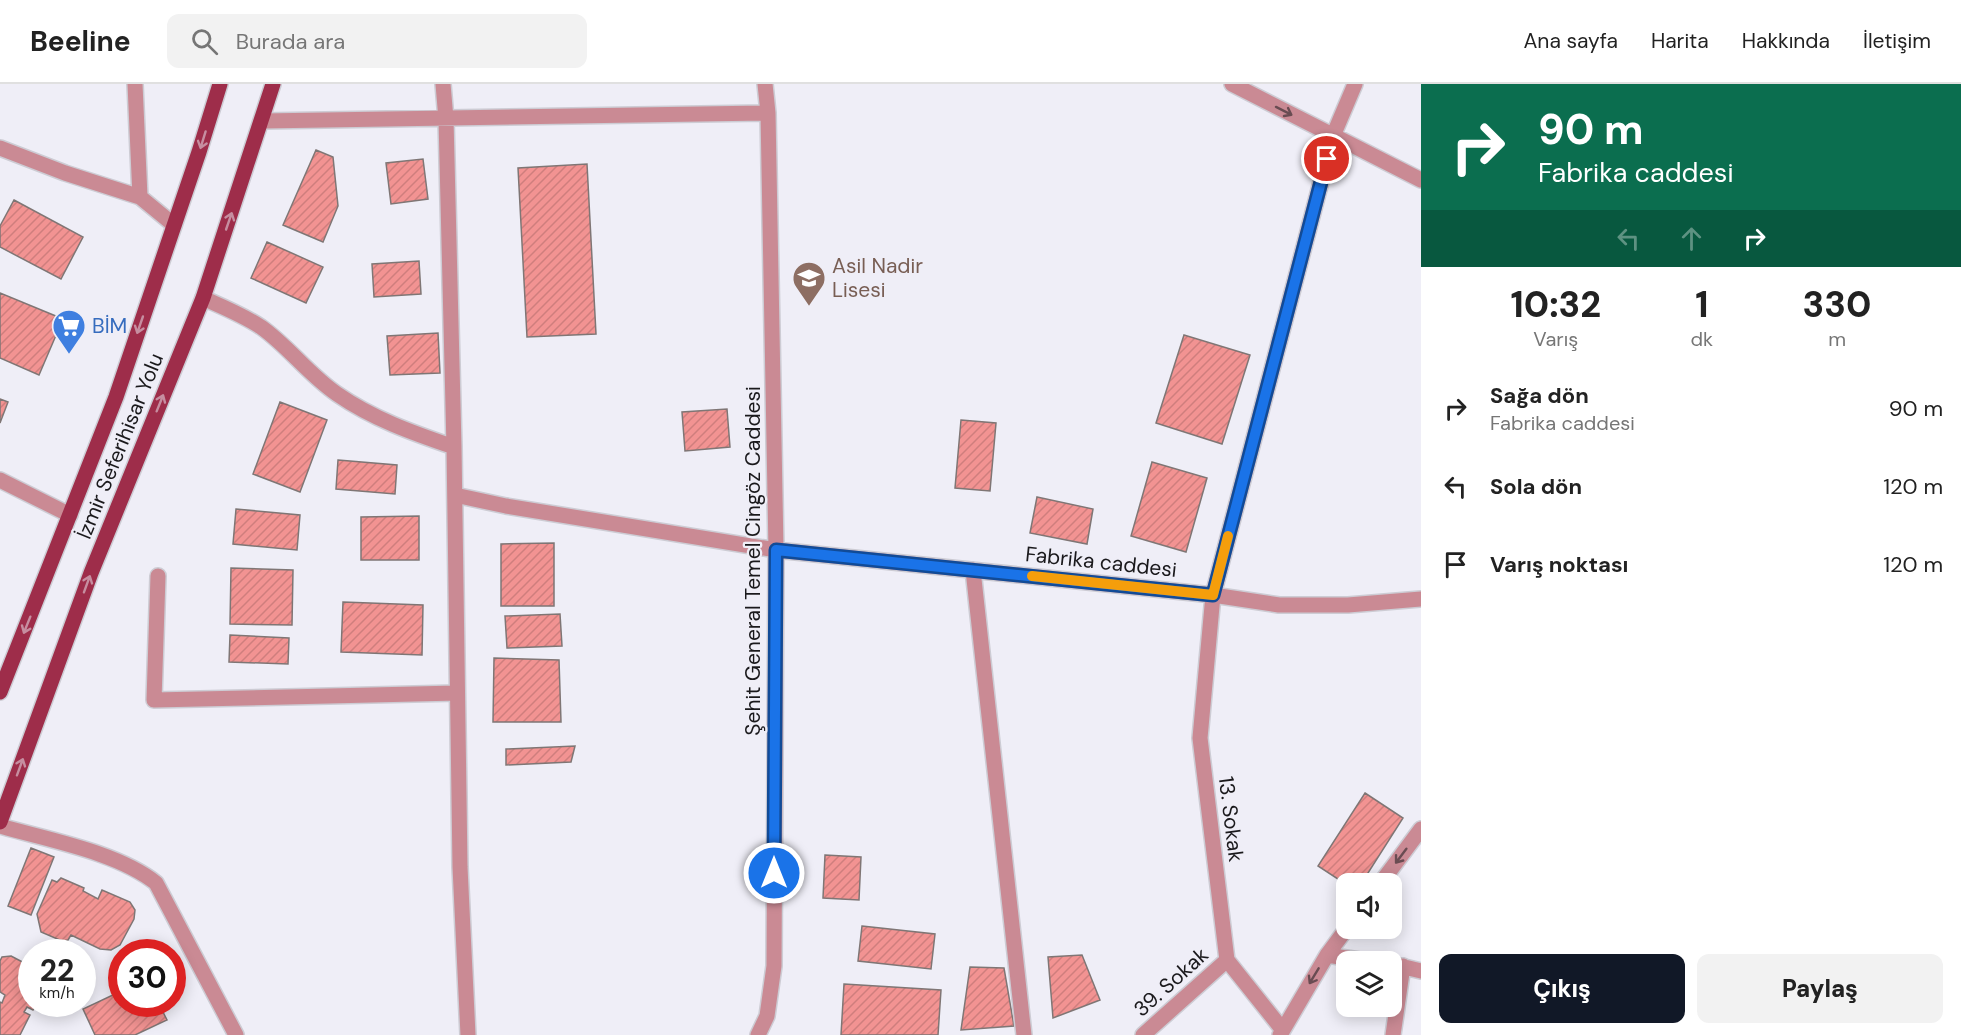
<!DOCTYPE html>
<html lang="tr">
<meta charset="utf-8">
<style>
:root{--surface:#fff;--page:#f2f2f2;--text:#222;--muted:#767676;--line:#e0e0e0;--accent:#111827}
body{margin:0;font-family:"DM Sans",sans-serif;background:var(--page);color:var(--text);height:100vh;display:flex;flex-direction:column;font-size:22px;white-space:nowrap}
*{box-sizing:border-box;margin:0}
p{font-size:20px;color:var(--muted)}
.icon{flex:none;width:33px;height:33px;fill:none;stroke:currentColor;stroke-width:2;stroke-linecap:round;stroke-linejoin:round}
.map{position:relative;flex:1;overflow:hidden}
.sheet{display:flex;flex-direction:column;background:var(--surface);width:540px}
.sheet>*{flex:none}
.top-card{background:#0b6e4f;color:#fff;overflow:hidden}
.fabs{position:absolute;left:1336px;top:789px;display:grid;gap:12px}
.fabs a{display:grid;place-items:center;width:66px;height:66px;border-radius:12px;background:var(--surface);box-shadow:0 3px 15px #0003;font-size:30px}
.speed{position:absolute;left:18px;top:855px;display:flex;gap:12px;font-size:30px;font-weight:700;text-align:center}
.speed>*{display:grid;place-content:center;width:78px;height:78px;border-radius:50%;background:var(--surface);box-shadow:0 3px 15px #0003;line-height:1}
.speed small{font-size:15px;font-weight:400}
.speed .limit{border:9px solid #d22;background:#fff;color:#111}
.pin{position:absolute;display:grid;place-items:center;width:51px;height:51px;color:#fff;margin:-26px;border:3px solid #fff;border-radius:50%;box-shadow:0 2px 6px #0007}
.me{position:absolute;width:66px;margin:-33px;rotate:0deg;stroke-linejoin:round;filter:drop-shadow(0 0 4px #0008)}
.turn{display:flex;align-items:center;gap:21px;height:126px;padding:0 18px;font-size:27px}
.turn .icon{width:78px;height:78px;stroke-width:2.5}
.turn b{display:block;font-size:42px;line-height:51px}
.lanes{display:flex;align-items:center;height:57px;padding:0 18px;background:#0003;justify-content:center;gap:30px;direction:ltr}
.lanes .off{opacity:.35}
.eta{display:flex;justify-content:space-evenly;align-items:center;height:102px;text-align:center}
.eta b{font-size:36px;font-weight:800;line-height:42px}
.cta{display:flex;gap:12px;margin-top:auto;padding:12px 18px}
.cta a{flex:1;height:69px;border-radius:12px;background:var(--accent);color:#fff;font-size:24px;font-weight:800;line-height:69px;text-align:center}
.cta a+a{background:var(--page);color:var(--text)}
ul{padding:0;list-style:none}
li{display:flex;align-items:center;gap:18px;height:78px;padding:0 18px}
li div{flex:1}
li b{display:block;font-size:22px}
li em{font-style:normal}
header{display:flex;align-items:center;gap:36px;box-sizing:border-box;height:84px;padding:0 30px;background:var(--surface);border-bottom:2px solid var(--line)}
header strong{font-size:28px}
nav{display:flex;gap:33px;margin-inline-start:auto;font-size:21px}
.search{width:420px;height:54px;background:var(--page);display:flex;align-items:center;gap:15px;box-sizing:border-box;padding:0 21px;border-radius:12px;color:var(--muted);font-size:22px}
main{display:flex;flex:1;min-height:0}
.map>svg:first-child{display:block}
.building{fill:url(#building-hatch);stroke:#7f7675;stroke-width:1.5}
.lines{fill:none;stroke-linecap:round;stroke-linejoin:round}
.minor-casing{stroke:#cdccd4;stroke-width:18}
.primary-casing{stroke:#cdccd4;stroke-width:18}
.minor{stroke:#ca8a94;stroke-width:15}
.primary{stroke:#9e2d4a;stroke-width:15}
.oneway{stroke:#694c52}
.oneway2{stroke:#c68ea0}
.route-casing{stroke:#114b97;stroke-width:15}
.route{stroke:#1a73e8;stroke-width:10}
.slow{stroke:#f59e0b;stroke-width:10}
.labels{text-anchor:middle;stroke-width:4.5;stroke-linejoin:round;paint-order:stroke}
.education-label{font-size:21px;fill:#785e54;stroke:#efeef7;text-anchor:start}
.shop-label{font-size:21px;fill:#366cbe;stroke:#efeef7;text-anchor:start}
.street-label{font-size:21px;fill:#1a191c;stroke:#efeef7}
</style>
<header>
<strong>Beeline</strong>
<div class="search"><svg class="icon" aria-label="search" viewBox="0 0 24 24"><circle cx="10" cy="10" r="6"/><path d="M15 15l6 6"/></svg>Burada ara</div>
<nav><a>Ana sayfa</a><a>Harita</a><a>Hakkında</a><a>İletişim</a></nav>
</header>
<main>
<div class="map">
<svg width="1421" height="951" viewBox="0 0 1421 951">
<defs>
<pattern id="building-hatch" width="6" height="6" patternUnits="userSpaceOnUse" patternTransform="scale(1.5)"><rect width="6" height="6" fill="#f29392"/><path d="M-1 1l2-2M0 6l6-6M5 7l2-2" fill="none" stroke="#cf7e7d"/></pattern>
</defs>
<rect width="100%" height="100%" fill="#efeef7"/>
<path class="building" d="M316,66l17,7 5,49 -15,36 -40,-17z
M423,75l5,40 -37,5 -5,-41z
M587,80l9,170 -69,3 -9,-169z
M14,116l69,37 -22,42 -61,-32v-21z
M267,158l56,25 -17,36 -55,-25z
M419,177l2,33 -47,3 -2,-33z
M0,209l63,26 -24,56 -39,-17z
M438,249l2,40 -50,2 -3,-39z
M1184,251l66,20 -28,89 -66,-21z
M0,315l8,3 -8,21z
M280,318l47,18 -27,72 -47,-18z
M727,325l3,38 -45,4 -3,-39z
M961,336l35,3 -6,68 -35,-3z
M338,376l59,5 -2,29 -59,-5z
M1152,378l55,16 -21,74 -55,-16z
M1037,413l56,12 -6,35 -57,-11z
M236,425l64,6 -3,35 -64,-6z
M419,432v44h-58v-43z
M554,459v63h-53v-62z
M231,484l62,2 -1,55 -62,-1z
M343,518l80,3 -1,50 -81,-3z
M560,530l2,32 -55,2 -2,-32z
M230,551l59,3 -1,26 -59,-2z
M494,574l65,2 2,62h-68z
M575,662l-4,16 -65,3v-16z
M1365,709l38,25 -42,66 -14,1 -29,-19z
M31,764l23,9 -23,58 -23,-9z
M825,771l36,2 -2,43 -36,-2z
M61,794l23,10 -1,3 15,8 4,-9 28,12 5,8 -1,9 -14,26 -9,5 -11,-1 -29,-14 -3,5 -6,1 -21,-9 -4,-18 15,-34 5,2z
M862,842l73,8 -4,35 -73,-8z
M1082,871l18,45 -47,18 -5,-61z
M11,872l21,11v37h5l-4,6 -6,-3 -3,5 6,3 -10,20h-20v-33l2,1 3,-8 -5,-3v-31l2,-4z
M970,883l34,1 10,58 -53,4z
M844,900l97,6 -3,45h-97z
M117,909l5,11h37l8,16 -32,15h-40l-12,-26z"/>
<g class="lines">
<g class="minor-casing">
<path id="minor" d="M135,0l5,113 34,28
M443,0l3,35 8,328 6,420 8,168
M1232,0l189,96
M263,37l505,-8
M0,64l65,25 75,24
M203,214c20,9 40,17 58,29 27,19 48,48 76,67 36,25 76,39 117,53
M0,396l70,35
M455,411l51,11 270,44 437,45 66,10h69l73,-6
M973,486l51,465
M158,492l-4,124 303,-7
M0,742c48,14 117,26 156,57l80,152
M1380,800l41,-55
M1327,871l45,7
M1392,880l29,7
M1282,945l-55,-69 -27,-222 13,-143 120,-459 22,-52
M758,951l9,-19 7,-50 2,-416 -8,-437 -3,-29
M1143,951l84,-75
M1280,951l47,-80 20,-27
M1393,951l10,-69"/>
</g>
<g class="primary-casing">
<path id="primary" d="M0,608l116,-295 83,-245 21,-68
M0,738l91,-249 112,-275 70,-214"/>
</g>
<use href="#minor" class="minor"/>
<use href="#primary" class="primary"/>
</g>
<defs><path id="oneway-shaft" d="M-6 0H5M1.5-3L5.5 0L1.5 3" fill="none" stroke-width="1.6" stroke-linecap="round" stroke-linejoin="round" transform="scale(1.5)"/></defs>
<g class="oneway">
<use href="#oneway-shaft" transform="translate(1284 27) rotate(27)"/>
<use href="#oneway-shaft" transform="translate(1401 772) rotate(127)"/>
<use href="#oneway-shaft" transform="translate(1314 892) rotate(121)"/>
</g>
<g class="oneway2">
<use href="#oneway-shaft" transform="translate(203 56) rotate(107)"/>
<use href="#oneway-shaft" transform="translate(229 137) rotate(-71)"/>
<use href="#oneway-shaft" transform="translate(140 241) rotate(109)"/>
<use href="#oneway-shaft" transform="translate(160 319) rotate(-68)"/>
<use href="#oneway-shaft" transform="translate(87 500) rotate(-70)"/>
<use href="#oneway-shaft" transform="translate(27 541) rotate(112)"/>
<use href="#oneway-shaft" transform="translate(20 683) rotate(-70)"/>
</g>
<g class="lines">
<g class="route-casing">
<path id="route" d="M774,789l2,-323 437,45 114,-436"/>
</g>
<use href="#route" class="route"/>
<path class="slow" d="M1032,492l181,19 15,-59"/>
</g>
<defs>
<g id="school-pin" transform="scale(1.725)"><path d="M0 17L-7.5 6A9.5 9.5 0 1 1 7.5 6Z" fill="#8d6e63" stroke="#efeef7"/><path d="M0-5L7-2L0 1L-7-2ZM-4 1L0 2.5L4 1V4Q0 6-4 4Z" fill="#fff"/></g>
<g id="supermarket-pin" transform="scale(1.725)"><path d="M0 17L-7.5 6A9.5 9.5 0 1 1 7.5 6Z" fill="#3f7fe0" stroke="#efeef7"/><path d="M-6-5.5h2.5l.6 2H6L4.5 2H-2.5L-4.4-4H-6ZM-1.5 3.2a1.3 1.3 0 1 0 .1 0ZM3 3.2a1.3 1.3 0 1 0 .1 0Z" fill="#fff"/></g>
</defs>
<g fill-rule="evenodd">
<use href="#school-pin" x="809" y="194"/>
<use href="#supermarket-pin" x="69" y="242"/>
</g>
<g class="labels">
<g class="education-label">
<text x="832" y="189">Asil Nadir<tspan x="832" dy="24">Lisesi</tspan></text>
</g>
<g class="shop-label">
<text x="92" y="249">BİM</text>
</g>
<g class="street-label">
<text transform="translate(120 362) rotate(-68)" y="7">İzmir Seferihisar Yolu</text>
<text transform="translate(753 477) rotate(-90)" y="7">Şehit General Temel Cingöz Caddesi</text>
<text transform="translate(1101 478) rotate(6)" y="7">Fabrika caddesi</text>
<text transform="translate(1231 735) rotate(83)" y="7">13. Sokak</text>
<text transform="translate(1171 898) rotate(-42)" y="7">39. Sokak</text>
</g>
</g>
</svg>
<div class="fabs">
<a><svg class="icon" aria-label="sound" viewBox="0 0 24 24"><path d="M4 9h4l5-4v14l-5-4H4zM17 9q2 3 0 6"/></svg></a>
<a><svg class="icon" aria-label="layers" viewBox="0 0 24 24"><path d="M12 4l9 5-9 5-9-5zM3 14l9 5 9-5"/></svg></a>
</div>
<div class="speed"><div>22<small>km/h</small></div><div class="limit">30</div></div>
<div class="pin" style="left:1327px;top:75px;background:#d93025"><svg class="icon" aria-label="arrive" viewBox="0 0 24 24"><path d="M6 21V4h12l-3 4 3 4H6"/></svg></div>
<svg class="me" style="left:774px;top:789px" viewBox="-20 -20 40 40"><circle r="17" fill="#1a73e8" stroke="#fff" stroke-width="3"/><path d="M0-11L8 9 0 5-8 9z" fill="#fff"/></svg>
</div>
<section class="sheet">
<div class="top-card">
<div class="turn"><svg class="icon" aria-label="right" viewBox="0 0 24 24"><path d="M7 20v-9h11M14 6l5 5-5 5"/></svg><div><b>90 m</b>Fabrika caddesi</div></div>
<div class="lanes"><svg class="icon off" aria-label="left" viewBox="0 0 24 24"><path d="M17 20v-9H6M10 6l-5 5 5 5"/></svg><svg class="icon off" aria-label="ahead" viewBox="0 0 24 24"><path d="M12 20V5M6 11l6-6 6 6"/></svg><svg class="icon" aria-label="right" viewBox="0 0 24 24"><path d="M7 20v-9h11M14 6l5 5-5 5"/></svg></div>
</div>
<div class="eta">
<div><b>10:32</b><p>Varış</p></div>
<div><b>1</b><p>dk</p></div>
<div><b>330</b><p>m</p></div>
</div>
<ul>
<li><svg class="icon" aria-label="right" viewBox="0 0 24 24"><path d="M7 20v-9h11M14 6l5 5-5 5"/></svg><div><b>Sağa dön</b><p>Fabrika caddesi</p></div><em>90 m</em></li>
<li><svg class="icon" aria-label="left" viewBox="0 0 24 24"><path d="M17 20v-9H6M10 6l-5 5 5 5"/></svg><div><b>Sola dön</b></div><em>120 m</em></li>
<li><svg class="icon" aria-label="arrive" viewBox="0 0 24 24"><path d="M6 21V4h12l-3 4 3 4H6"/></svg><div><b>Varış noktası</b></div><em>120 m</em></li>
</ul>
<div class="cta"><a>Çıkış</a><a>Paylaş</a></div>
</section>
</main>
